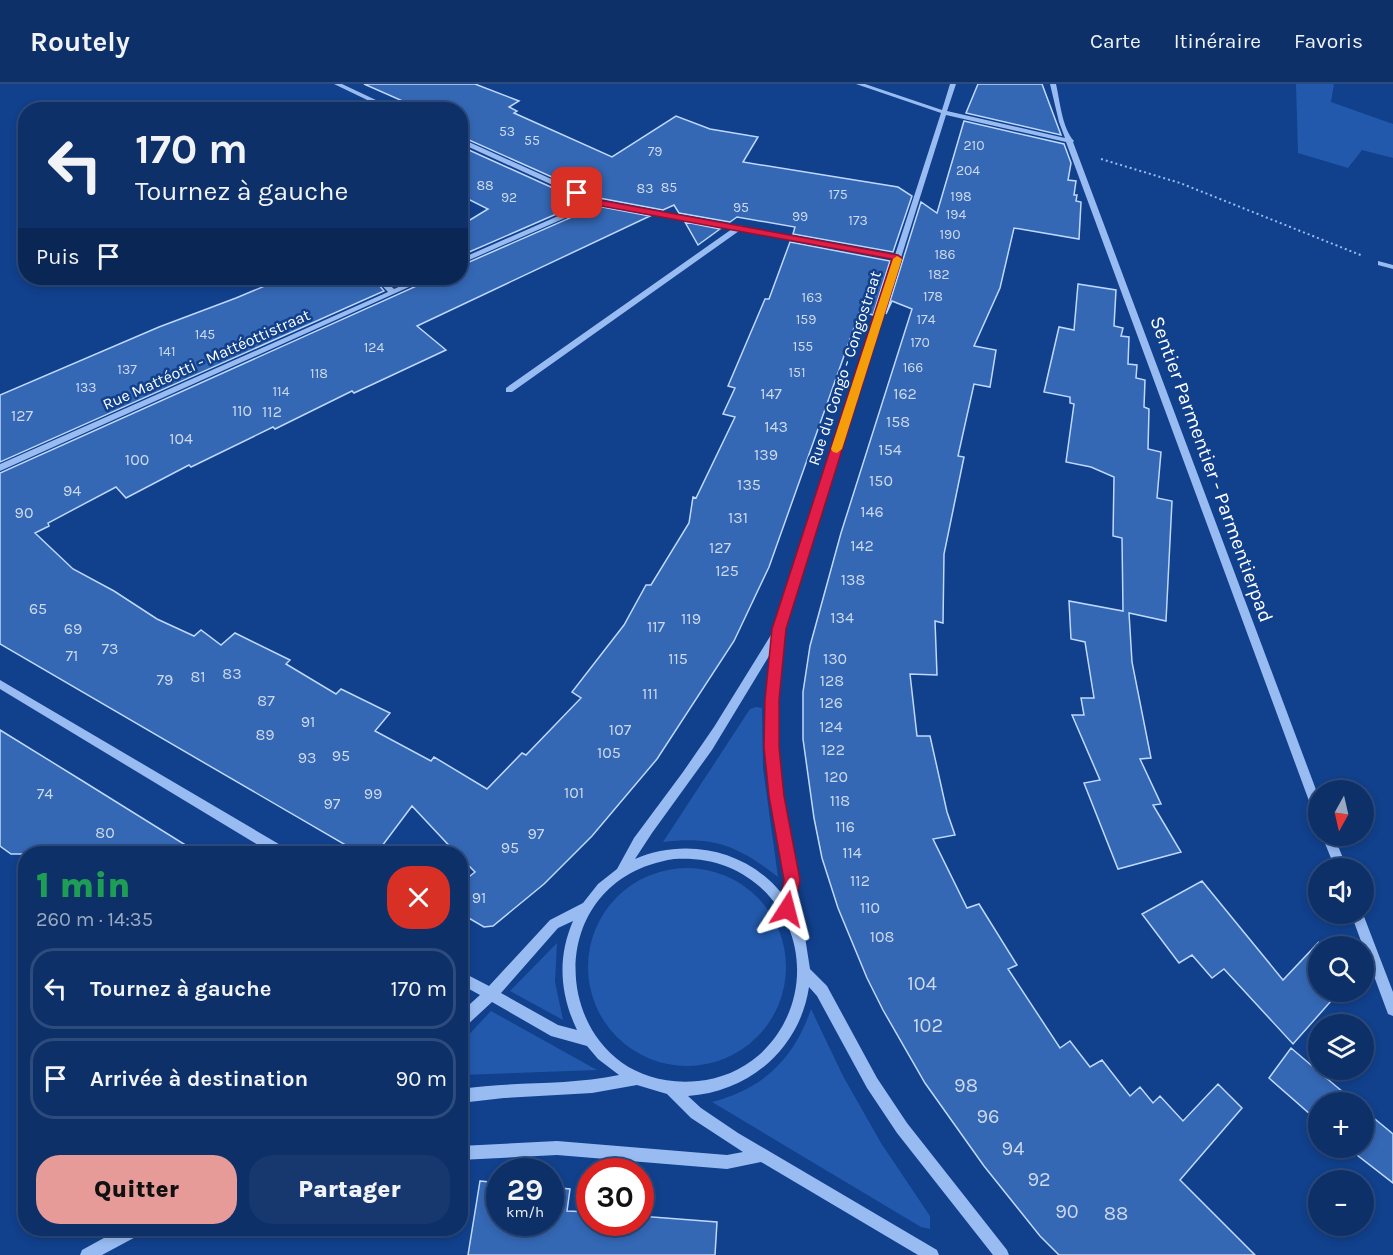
<!DOCTYPE html>
<html lang="fr">
<meta charset="utf-8">
<style>
:root{--surface:#0d3069;--page:#16386f;--text:#f1f3f6;--muted:#9aa9c0;--line:#2d4b7d;--accent:#e69b98}
body{margin:0;font-family:Karla,sans-serif;background:var(--page);color:var(--text);height:100vh;display:flex;flex-direction:column;font-size:22px;white-space:nowrap}
*{box-sizing:border-box;margin:0}
p{font-size:20px;color:var(--muted)}
.icon{flex:none;width:33px;height:33px;fill:none;stroke:currentColor;stroke-width:2;stroke-linecap:round;stroke-linejoin:round}
.map{position:relative;flex:1;overflow:hidden}
.side{position:absolute;left:18px;top:762px;width:450px;height:390px;display:flex;flex-direction:column;background:var(--surface);border-radius:24px;box-shadow:0 3px 9px #0003,0 0 0 2px var(--line)}
.side>*{flex:none}
.top-card{position:absolute;left:18px;top:18px;width:450px;height:183px;border-radius:24px;box-shadow:0 3px 9px #0003,0 0 0 2px var(--line);background:#0d3069;color:var(--text);overflow:hidden}
.needle{width:39px;rotate:188deg}
.controls{position:absolute;left:1308px;top:696px;display:grid;gap:12px}
.controls a{display:grid;place-items:center;width:66px;height:66px;border-radius:50%;background:var(--surface);box-shadow:0 3px 9px #0003,0 0 0 2px var(--line);font-size:30px}
.speed{position:absolute;left:486px;top:1074px;display:flex;gap:12px;font-size:30px;font-weight:700;text-align:center}
.speed>*{display:grid;place-content:center;width:78px;height:78px;border-radius:50%;background:var(--surface);box-shadow:0 3px 9px #0003,0 0 0 2px var(--line);line-height:1}
.speed small{font-size:15px;font-weight:400}
.speed .limit{border:9px solid #d22;background:#fff;color:#111}
.pin{position:absolute;display:grid;place-items:center;width:51px;height:51px;color:#fff;margin:-26px;border-radius:12px;box-shadow:0 3px 9px #0006}
.me{position:absolute;width:66px;margin:-33px;rotate:9deg;stroke-linejoin:round;filter:drop-shadow(0 0 4px #0008)}
.turn{display:flex;align-items:center;gap:21px;height:126px;padding:0 18px;font-size:27px}
.turn .icon{width:78px;height:78px;stroke-width:2.5}
.turn b{display:block;font-size:42px;line-height:51px}
.then{display:flex;align-items:center;height:57px;padding:0 18px;background:#0003;gap:12px;font-size:22px}
.round{display:grid;place-items:center;flex:none;width:63px;height:63px;border-radius:24px;background:var(--page)}
.head{display:flex;align-items:center;justify-content:space-between;height:102px;padding:0 18px}
h1{font-size:36px;font-weight:800;line-height:45px;color:#1e9e55}
.action{display:flex;gap:12px;margin-top:auto;padding:12px 18px}
.action a{flex:1;height:69px;border-radius:24px;background:var(--accent);color:#111;font-size:24px;font-weight:800;line-height:69px;text-align:center}
.action a+a{background:var(--page);color:var(--text)}
ul{padding:0;list-style:none}
li{display:flex;align-items:center;gap:18px;height:81px;margin:0 12px 9px;padding:0 6px;border:3px solid var(--line);border-radius:24px}
li div{flex:1}
li b{display:block;font-size:22px}
li em{font-style:normal}
header{display:flex;align-items:center;gap:36px;box-sizing:border-box;height:84px;padding:0 30px;background:var(--surface);border-bottom:2px solid var(--line)}
header strong{font-size:28px}
nav{display:flex;gap:33px;margin-inline-start:auto;font-size:21px}
.map>svg:first-child{display:block}
.green{fill:#2259ac}
.building{fill:#3467b4;stroke:#bfd8fd;stroke-width:1.5}
.lines{fill:none;stroke-linecap:round;stroke-linejoin:round}
.path{stroke:#98bcf2;stroke-width:2;stroke-dasharray:2 3;stroke-linecap:butt}
.minor{fill:#98bcf2;fill-rule:evenodd}
.route{fill:#e11d48;stroke:#92132f;stroke-width:1.5}
.slow{fill:#f59e0b}
.labels{text-anchor:middle;stroke-width:5;stroke-linejoin:round;paint-order:stroke}
.far-number-label{font-size:14px;fill:#ccd9ec}
.far-street-label{font-size:16px;fill:#fff;stroke:#11408c}
.number-label{font-size:16px;fill:#ccd9ec}
.street-label{font-size:20px;fill:#fff;stroke:#11408c}
.near-number-label{font-size:20px;fill:#ccd9ec}
</style>
<header>
<strong>Routely</strong>
<nav><a>Carte</a><a>Itinéraire</a><a>Favoris</a></nav>
</header>
<div class="map">
<svg width="1393" height="1171" viewBox="0 0 1393 1171">
<rect width="100%" height="100%" fill="#11408c"/>
<path class="green" d="M1296,0h38l-3,18 62,22v34l-31,-8 -14,18 -50,-15z
M756,623l6,1 1,60 15,109c-40,-31 -64,-41 -115,-35l87,-133z
M588 883a99 99 0 1 1 198 0a99 99 0 1 1-198 0Z
M557,859l-2,39 8,38 -53,-29z
M811,925l32,67 38,67 49,73v13l-9,-2 -209,-125c51,-13 82,-43 99,-93z
M491,927l106,59 -136,5v-32z"/>
<path class="building" d="M364,0h111l44,17 -10,6 8,4 -3,2 98,44 64,-41 34,13 48,8 -15,25 155,25 14,9 -19,56 -100,-18 2,-7 -58,-10 -7,5 -51,-9 -5,-8 -11,5 -64,-12 -139,-62v-26h-37z
M978,0h64l19,51 -95,-22z
M964,37l100,23 7,19 -3,17 8,1 -2,14h3l-1,6 5,1 -2,37 -65,-11 -14,60 -26,58 22,4 -6,37 -16,-3 -16,72 6,1 -20,97 -1,69 -8,-2 2,54 -27,-1 7,62h13l17,76 8,23 -22,4 34,69 12,-4 38,61 -9,4 52,79 10,-7 20,26 12,-7 28,36 10,-9 13,16 7,-7 23,25 35,-37 24,24 -62,72 75,75h-196l-19,-19 -56,-70 -59,-83 -42,-73 -16,-32 -29,-70 -16,-50 -8,-40 -11,-79v-47l7,-46 31,-113 71,-224 -20,-8 -6,13 35,-112 16,11z
M460,62l124,56 -124,54v-30l28,-17 -28,-14z
M597,122l53,10 -233,110 29,24 -92,43 -2,-2 -77,38 -2,-2 -82,40 -2,-2 -63,33 -10,-11 -68,36 1,3 -14,7 38,36 41,22 43,28 37,17 7,-6 20,15 14,-12 55,27 -4,4 50,30 5,-5 49,24 -15,18 56,30 3,-4 53,32 35,-36 4,2 55,-57 -9,-6 52,-67 22,-40h5l38,-62 4,-26 3,1 39,-81 -12,-3 12,-26 -7,-2 37,-87h4l21,-57 100,19 -17,54 -13,-4 -91,256 -35,74 -77,118 -65,77 -48,48 -51,42 -9,1 -24,-14v-29l15,-12 -15,-15v-3h-3l-45,-48 -36,48h-15l-361,-210v-171l430,-193 1,-2h29v-12z
M685,138l35,7 -22,16z
M284,194h89l11,13 -384,171v-67l159,-68 77,-29z
M1078,200l38,6 -2,36 9,2 -2,8 8,1 -1,27 9,1 -1,13 9,2 -1,27 5,2 -1,40 13,3 -4,46 15,3 -6,120 -37,-8 3,49 19,96 -11,1 21,45 -8,1 28,47 -63,17 -34,-86 16,-3 -28,-65h12l-3,-17h13l-9,-56 -14,-3 -2,-38 54,10 -1,-73 -9,-2 1,-59 -23,-10 -25,-5 8,-58 -4,-1v-6l-26,-5 15,-65 15,3z
M0,646l81,50 119,74h-189l-11,-8z
M1202,797l81,99 35,-37v49h21l-46,52 -69,-75 -12,9 -20,-23 -13,8 -37,-49z
M1291,964l40,34 24,20h-37v19l-49,-43z
M1364,1026l29,24v49l-45,-35h16z
M480,1097l20,2v39h50v-35l20,2 -3,22 23,1v10h50v-6l77,6 -2,33h-247z"/>
<g class="lines">
<path class="path" d="M1101,75l79,24 183,73"/>
<path class="minor" d="M334,0h8l55,26h-9z
M856,0h9l77,26 8,-26h6l-9,27 118,27 -6,-16 -9,-38h6c4,17 6,44 18,57l-1,1 245,653v19l-4,-1 -2,-4 -246,-667 -120,-27 -162,514 -7,72 1,46 5,49 15,84 -5,30 12,27 5,32 17,17 50,92 30,45 100,127 2,5h-16l-96,-122 -30,-45 -50,-92 -8,-9c-9,61 -59,105 -121,109l13,12 37,25 199,117 2,5h-21l-157,-93 -34,7 -170,-14 -97,5v-14l97,-5 170,14 16,-3 -52,-34 -24,-24 -30,-9 -45,8 -88,5 -44,5v-14c53,-8 107,-3 159,-14l-21,-16 -11,-13 -36,-10 -59,-34 -27,25 -5,1v-15l20,-18 -20,-11v-13l29,15 61,-66 33,-17 15,-19 19,-15 17,-31 49,-66 31,-45 60,-97 119,-371 -154,-28 -227,161h-6v-4l226,-159 -135,-25 -137,60v-5l130,-57 -130,-59v-5l138,62 139,26 3,-1 3,2 152,28 46,-142zM772,567c-5,49 -7,95 -1,143 4,33 18,68 12,101 -35,-45 -97,-58 -148,-36l17,-26 60,-83zM674,775c19,-1 37,1 54,8 77,32 93,132 31,188 -17,15 -39,24 -61,26 -143,14 -173,-199 -24,-222zM573,837c-16,37 -13,73 4,109l-19,-5 -57,-32 57,-65z
M1378,177l15,4v4l-15,-4z
M375,194h7l12,11 26,-11h9l-429,193v-7l388,-172z
M0,596l289,170 2,4h-18l-273,-165z
M1322,752h12l13,32h-12z
M1351,830h12l30,78v24l-5,-2z
M122,1144h23l-2,5 -41,22h-22l2,-5z"/>
</g>
<path class="route" d="M574,107h6l19,9 299,55 4,3 -116,371 -7,71v47l5,49 16,84 -7,35 -6,2 -5,-2 -3,-6 5,-29 -15,-84 -5,-49 1,-47 7,-71 120,-370 -296,-54 -22,-10z"/>
<path class="slow" d="M897,172l5,3 -60,190 -5,4 -4,-1 -2,-3 62,-190z"/>
<g class="labels">
<g class="far-number-label">
<text x="507" y="52">53</text>
<text x="532" y="61">55</text>
<text x="974" y="66">210</text>
<text x="655" y="72">79</text>
<text x="968" y="91">204</text>
<text x="485" y="106">88</text>
<text x="669" y="108">85</text>
<text x="645" y="109">83</text>
<text x="838" y="115">175</text>
<text x="961" y="117">198</text>
<text x="509" y="118">92</text>
<text x="741" y="128">95</text>
<text x="956" y="135">194</text>
<text x="800" y="137">99</text>
<text x="858" y="141">173</text>
<text x="950" y="155">190</text>
<text x="945" y="175">186</text>
<text x="939" y="195">182</text>
<text x="933" y="217">178</text>
<text x="812" y="218">163</text>
<text x="806" y="240">159</text>
<text x="926" y="240">174</text>
<text x="205" y="255">145</text>
<text x="920" y="263">170</text>
<text x="803" y="267">155</text>
<text x="374" y="268">124</text>
<text x="167" y="272">141</text>
<text x="913" y="288">166</text>
<text x="127" y="290">137</text>
<text x="797" y="293">151</text>
<text x="319" y="294">118</text>
<text x="86" y="308">133</text>
<text x="281" y="312">114</text>
</g>
<g class="far-street-label">
<text transform="translate(206 275) rotate(-24)" y="6">Rue Mattéotti - Mattéottistraat</text>
<text transform="translate(844 284) rotate(-72)" y="6">Rue du Congo - Congostraat</text>
</g>
<g class="number-label">
<text x="771" y="315">147</text>
<text x="905" y="315">162</text>
<text x="242" y="332">110</text>
<text x="272" y="333">112</text>
<text x="22" y="337">127</text>
<text x="898" y="343">158</text>
<text x="776" y="348">143</text>
<text x="181" y="360">104</text>
<text x="890" y="371">154</text>
<text x="766" y="376">139</text>
<text x="137" y="381">100</text>
<text x="881" y="402">150</text>
<text x="749" y="406">135</text>
<text x="72" y="412">94</text>
<text x="872" y="433">146</text>
<text x="24" y="434">90</text>
<text x="738" y="439">131</text>
<text x="862" y="467">142</text>
<text x="720" y="469">127</text>
<text x="727" y="492">125</text>
<text x="853" y="501">138</text>
<text x="38" y="530">65</text>
<text x="842" y="539">134</text>
<text x="691" y="540">119</text>
<text x="656" y="548">117</text>
<text x="73" y="550">69</text>
<text x="110" y="570">73</text>
<text x="72" y="577">71</text>
<text x="678" y="580">115</text>
<text x="835" y="580">130</text>
<text x="232" y="595">83</text>
<text x="198" y="598">81</text>
<text x="165" y="601">79</text>
<text x="832" y="602">128</text>
<text x="650" y="615">111</text>
<text x="266" y="622">87</text>
<text x="831" y="624">126</text>
<text x="308" y="643">91</text>
<text x="831" y="648">124</text>
<text x="620" y="651">107</text>
<text x="265" y="656">89</text>
<text x="833" y="671">122</text>
<text x="609" y="674">105</text>
<text x="341" y="677">95</text>
<text x="307" y="679">93</text>
<text x="836" y="698">120</text>
<text x="574" y="714">101</text>
<text x="45" y="715">74</text>
<text x="373" y="715">99</text>
<text x="840" y="722">118</text>
<text x="332" y="725">97</text>
<text x="845" y="748">116</text>
<text x="105" y="754">80</text>
<text x="536" y="755">97</text>
<text x="510" y="769">95</text>
<text x="852" y="774">114</text>
<text x="860" y="802">112</text>
<text x="479" y="819">91</text>
<text x="870" y="829">110</text>
<text x="882" y="858">108</text>
</g>
<g class="street-label">
<text transform="translate(1212 385) rotate(70)" y="7">Sentier Parmentier - Parmentierpad</text>
</g>
<g class="near-number-label">
<text x="922" y="906">104</text>
<text x="928" y="948">102</text>
<text x="966" y="1008">98</text>
<text x="988" y="1039">96</text>
<text x="1013" y="1071">94</text>
<text x="1039" y="1102">92</text>
<text x="1067" y="1134">90</text>
<text x="1116" y="1136">88</text>
</g>
</g>
</svg>
<div class="controls">
<a><svg class="needle" viewBox="-14 -14 28 28"><path d="M0-13l5 13h-10z" fill="#e53935"/><path d="M0 13l5-13h-10z" fill="#9aa9c0"/></svg></a>
<a><svg class="icon" aria-label="sound" viewBox="0 0 24 24"><path d="M4 9h4l5-4v14l-5-4H4zM17 9q2 3 0 6"/></svg></a>
<a><svg class="icon" aria-label="search" viewBox="0 0 24 24"><circle cx="10" cy="10" r="6"/><path d="M15 15l6 6"/></svg></a>
<a><svg class="icon" aria-label="layers" viewBox="0 0 24 24"><path d="M12 4l9 5-9 5-9-5zM3 14l9 5 9-5"/></svg></a>
<a>+</a>
<a>−</a>
</div>
<div class="speed"><div>29<small>km/h</small></div><div class="limit">30</div></div>
<div class="pin" style="left:577px;top:109px;background:#d93025"><svg class="icon" aria-label="arrive" viewBox="0 0 24 24"><path d="M6 21V4h12l-3 4 3 4H6"/></svg></div>
<svg class="me" style="left:787px;top:825px" viewBox="-20 -20 40 40"><path d="M0-17L14 15 0 8-14 15z" fill="#e11d48" stroke="#fff" stroke-width="4"/></svg>
<div class="top-card">
<div class="turn"><svg class="icon" aria-label="left" viewBox="0 0 24 24"><path d="M17 20v-9H6M10 6l-5 5 5 5"/></svg><div><b>170 m</b>Tournez à gauche</div></div>
<div class="then">Puis<svg class="icon" aria-label="arrive" viewBox="0 0 24 24"><path d="M6 21V4h12l-3 4 3 4H6"/></svg></div>
</div>
<section class="side">
<div class="head"><div><h1>1 min</h1><p>260 m · 14:35</p></div><a class="round" style="background:#d93025;color:#fff"><svg class="icon" aria-label="close" viewBox="0 0 24 24"><path d="M6 6l12 12M18 6L6 18"/></svg></a></div>
<ul>
<li><svg class="icon" aria-label="left" viewBox="0 0 24 24"><path d="M17 20v-9H6M10 6l-5 5 5 5"/></svg><div><b>Tournez à gauche</b></div><em>170 m</em></li>
<li><svg class="icon" aria-label="arrive" viewBox="0 0 24 24"><path d="M6 21V4h12l-3 4 3 4H6"/></svg><div><b>Arrivée à destination</b></div><em>90 m</em></li>
</ul>
<div class="action"><a>Quitter</a><a>Partager</a></div>
</section>
</div>
